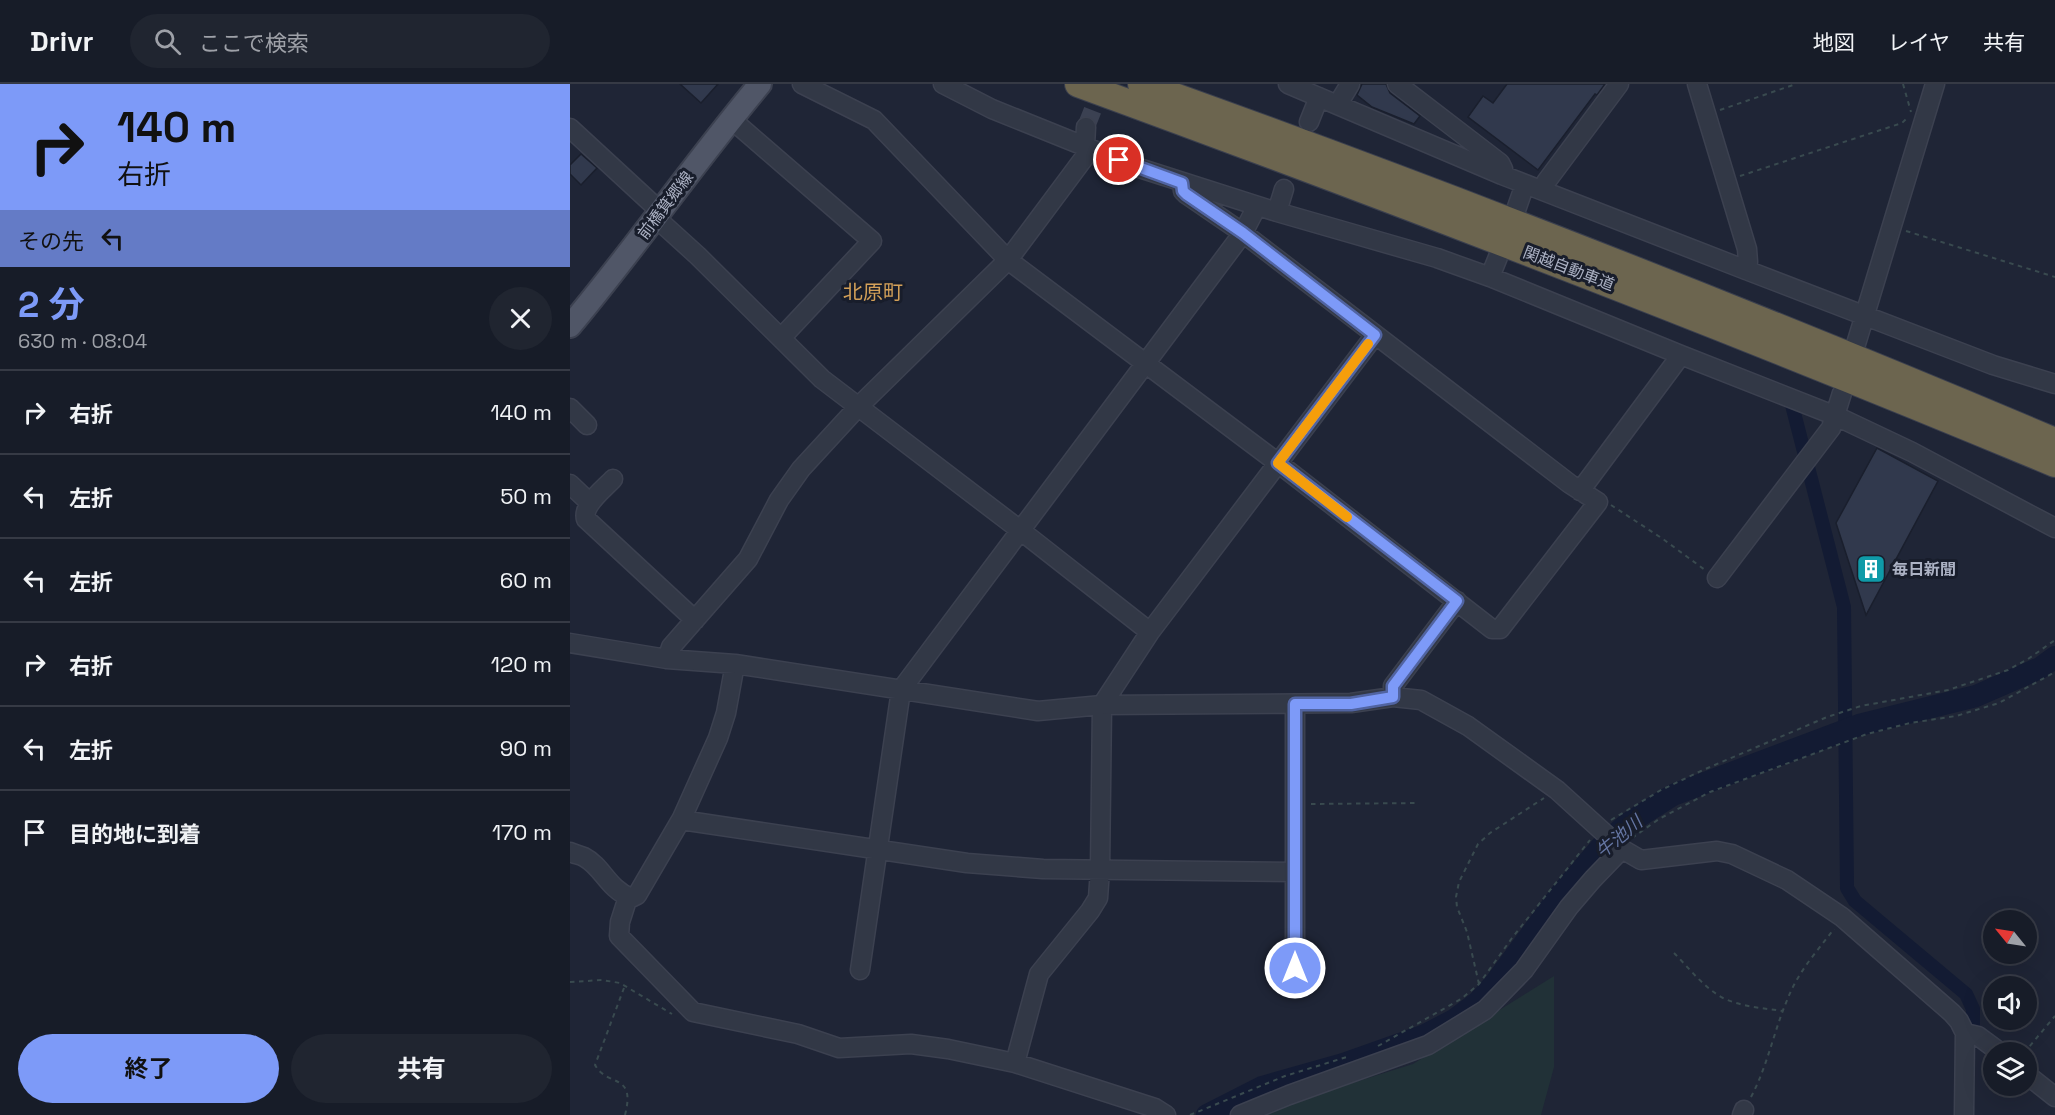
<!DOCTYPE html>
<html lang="ja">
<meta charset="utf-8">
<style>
:root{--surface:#171c28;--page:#202530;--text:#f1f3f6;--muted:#9ea1a8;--line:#363a45;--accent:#7d9af8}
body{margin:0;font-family:"Space Grotesk","Noto Sans JP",sans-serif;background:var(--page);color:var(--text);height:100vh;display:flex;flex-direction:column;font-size:22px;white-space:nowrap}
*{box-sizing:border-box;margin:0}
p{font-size:20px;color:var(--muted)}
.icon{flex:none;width:33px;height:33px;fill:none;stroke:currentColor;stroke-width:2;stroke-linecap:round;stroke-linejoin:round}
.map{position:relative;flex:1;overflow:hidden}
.side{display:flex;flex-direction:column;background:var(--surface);width:570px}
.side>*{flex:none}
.hud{background:#7d9af8;color:#111;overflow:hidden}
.needle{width:39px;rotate:300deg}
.controls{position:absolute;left:1413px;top:826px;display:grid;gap:12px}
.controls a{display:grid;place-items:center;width:54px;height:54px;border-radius:50%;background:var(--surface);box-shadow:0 6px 24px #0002,0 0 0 2px var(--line);font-size:30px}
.pin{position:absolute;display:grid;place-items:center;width:51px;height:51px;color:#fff;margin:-26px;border:3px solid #fff;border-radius:50%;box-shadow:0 2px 6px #0007}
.me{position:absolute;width:66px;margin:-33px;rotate:0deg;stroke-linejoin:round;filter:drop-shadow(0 0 4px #0008)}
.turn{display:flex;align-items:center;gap:21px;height:126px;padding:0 18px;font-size:27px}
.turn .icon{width:78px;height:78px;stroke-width:2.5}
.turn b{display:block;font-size:42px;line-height:51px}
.then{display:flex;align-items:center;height:57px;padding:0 18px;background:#0003;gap:12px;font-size:22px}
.round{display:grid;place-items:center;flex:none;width:63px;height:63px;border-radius:32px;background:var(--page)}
.overview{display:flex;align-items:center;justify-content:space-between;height:102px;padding:0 18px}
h1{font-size:36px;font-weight:700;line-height:45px;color:var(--accent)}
.cta{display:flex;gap:12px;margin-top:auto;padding:12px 18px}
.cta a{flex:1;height:69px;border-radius:36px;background:var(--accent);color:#111;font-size:24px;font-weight:700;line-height:69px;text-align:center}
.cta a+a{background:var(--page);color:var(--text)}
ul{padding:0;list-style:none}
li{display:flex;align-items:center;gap:18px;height:84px;padding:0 18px;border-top:2px solid var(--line)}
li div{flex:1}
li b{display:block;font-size:22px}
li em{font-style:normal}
header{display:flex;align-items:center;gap:36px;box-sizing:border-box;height:84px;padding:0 30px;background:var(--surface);border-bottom:2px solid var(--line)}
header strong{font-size:28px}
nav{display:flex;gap:33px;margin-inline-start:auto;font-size:21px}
.search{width:420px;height:54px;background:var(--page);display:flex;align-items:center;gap:15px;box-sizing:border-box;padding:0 21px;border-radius:33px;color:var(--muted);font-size:22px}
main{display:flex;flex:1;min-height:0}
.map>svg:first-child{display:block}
.green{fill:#213137}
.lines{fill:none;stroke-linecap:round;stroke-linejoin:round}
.canal{stroke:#131b33;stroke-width:14}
.river{stroke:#131b33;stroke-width:22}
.building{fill:#31394d;stroke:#1a1f2d;stroke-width:1.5}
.minor-tunnel{stroke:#3b4152;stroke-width:18;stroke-dasharray:18 9;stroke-linecap:butt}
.minor-casing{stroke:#3c4150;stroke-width:21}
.major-casing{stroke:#3c4150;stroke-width:26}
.highway-casing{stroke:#3a3f4e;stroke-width:28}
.path{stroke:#394a4f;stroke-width:2;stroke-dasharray:4.5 4.5;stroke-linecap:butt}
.minor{stroke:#323846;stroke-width:18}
.major{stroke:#505667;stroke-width:22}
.highway{stroke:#6c654f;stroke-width:26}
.route-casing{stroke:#5164a1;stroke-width:15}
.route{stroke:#7d9af8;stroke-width:10}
.slow{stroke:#f59e0b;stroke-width:10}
.labels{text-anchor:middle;stroke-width:6;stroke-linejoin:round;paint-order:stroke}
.street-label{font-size:16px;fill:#acb2c4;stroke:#181d2b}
.poi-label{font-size:16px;font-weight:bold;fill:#acb2c4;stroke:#181d2b;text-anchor:start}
.water-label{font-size:18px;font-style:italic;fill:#6576a3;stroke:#181d2b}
.quarter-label{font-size:20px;fill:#d3a058;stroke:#181d2b}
</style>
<header>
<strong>Drivr</strong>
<div class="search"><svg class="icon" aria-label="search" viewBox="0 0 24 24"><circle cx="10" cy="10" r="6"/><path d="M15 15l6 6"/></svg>ここで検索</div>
<nav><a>地図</a><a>レイヤ</a><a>共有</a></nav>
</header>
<main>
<section class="side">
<div class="hud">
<div class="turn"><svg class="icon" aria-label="right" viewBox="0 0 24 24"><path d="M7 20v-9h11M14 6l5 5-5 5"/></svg><div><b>140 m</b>右折</div></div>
<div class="then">その先<svg class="icon" aria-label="left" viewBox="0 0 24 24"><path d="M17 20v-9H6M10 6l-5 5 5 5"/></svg></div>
</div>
<div class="overview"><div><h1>2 分</h1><p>630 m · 08:04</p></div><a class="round"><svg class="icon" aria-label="close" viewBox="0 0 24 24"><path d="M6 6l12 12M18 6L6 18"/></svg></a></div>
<ul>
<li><svg class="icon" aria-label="right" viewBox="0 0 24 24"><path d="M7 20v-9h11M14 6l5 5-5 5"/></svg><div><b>右折</b></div><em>140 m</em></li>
<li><svg class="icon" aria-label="left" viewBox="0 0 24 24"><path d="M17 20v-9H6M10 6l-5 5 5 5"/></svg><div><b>左折</b></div><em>50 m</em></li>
<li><svg class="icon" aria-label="left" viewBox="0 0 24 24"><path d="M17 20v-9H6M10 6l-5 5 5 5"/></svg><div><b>左折</b></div><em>60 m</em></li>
<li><svg class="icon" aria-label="right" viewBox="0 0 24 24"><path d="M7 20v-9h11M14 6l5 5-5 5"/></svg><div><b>右折</b></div><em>120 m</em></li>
<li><svg class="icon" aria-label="left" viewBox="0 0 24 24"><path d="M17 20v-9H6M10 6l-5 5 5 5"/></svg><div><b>左折</b></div><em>90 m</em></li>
<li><svg class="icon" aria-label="arrive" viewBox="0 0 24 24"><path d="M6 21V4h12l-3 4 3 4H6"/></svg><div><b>目的地に到着</b></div><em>170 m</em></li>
</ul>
<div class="cta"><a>終了</a><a>共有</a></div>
</section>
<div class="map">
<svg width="1485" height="1031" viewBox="0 0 1485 1031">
<rect width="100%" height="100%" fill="#1f2536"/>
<path class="green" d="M984,892v91l-13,48h-285v-2l157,-49z"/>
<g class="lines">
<path class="canal" d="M1222,321l52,202 3,281 8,13 111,93 7,15v33"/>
<path class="river" d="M637,1031l55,-28 81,-23 82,-29 29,-15 24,-18 18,-20 64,-87 42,-49 25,-22 46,-29 186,-70 117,-29 64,-28 15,-11"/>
</g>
<path class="building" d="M110,0h38l-17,19z
M792,0h24l4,9 30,23 -6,8 -42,-17 -15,-12z
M937,0h98l-8,11 -2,-1 -57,76 -70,-53 15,-21 10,7z
M11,70l16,14 -16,17 -11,-11v-9z
M1307,364l61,33 -72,134 -30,-92z"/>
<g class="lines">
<path class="minor-tunnel" d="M516,43l17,-43"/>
<g class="minor-casing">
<path id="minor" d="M232,0l72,36 134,140 270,203 214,166h8l98,-127 -28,-18 -327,-251 -57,-39 -3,-3 -1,-8
M373,0l49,25 144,58 141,45 160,46 53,19 191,78 155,61 76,36 143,76
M718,0l214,91 244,95 247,95 62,19
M827,0l103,79 3,6 -1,5
M1127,0l50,165 1,13 -2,8
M768,20l12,-20
M161,35l141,122 -91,97
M739,38l10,-25
M0,44l90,83
M973,107l3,-9 73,-98
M946,126l9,-26
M707,128l7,-23
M85,133l43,39 124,123 198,151 130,102
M920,193l8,-20
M1286,260l79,-260
M0,324l17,17
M43,395c-9,10 -31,26 -27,40l109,101
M0,400l20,19
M1010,407l101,-136
M1147,494l114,-150 11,-35
M0,559l97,16 68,5 303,47 64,-6 249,-2 42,-6 28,3 47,26 89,64 65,59 19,11 76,-9 15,3 55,26 55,37 110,96 7,8 6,12 -1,82
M97,575l4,-12 77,-88 31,-59 22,-31 57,-62 150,-147 79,-106 -2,-8 1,-19
M823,613v-11l64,-85
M111,736l286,43 76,6 252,3
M0,768c4,2 10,3 14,5 19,10 23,31 47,41l6,-3 45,-77 36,-80 8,-25 9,-49
M58,813l-8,25 -1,14 74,76 105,22 41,14 72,-4 37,5 67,14
M725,884v-264
M290,886l41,-280 342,-457 14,-27
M1395,949l13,3 23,17
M1456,990l29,23
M596,1031l-11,-7 -140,-45 24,-89 51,-63 8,-13 2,-28 2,-165 48,-73 225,-297
M670,1031l49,-20 139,-50 57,-35 39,-40 45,-63 24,-28 29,-30
M1172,1031l2,-5"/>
</g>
<g class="major-casing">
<path id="major" d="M0,242c66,-79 124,-163 190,-242"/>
</g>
<g class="highway-casing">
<path id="highway" d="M508,0c328,120 654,245 977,380
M571,0c308,110 613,230 914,357"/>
</g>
<path class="path" d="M1333,0l8,28
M1150,26l76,-26
M1170,92l162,-53 5,-5
M1336,147l149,46
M1041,421l52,34 42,31
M741,720l108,-1
M1041,736l50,-30 42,-20 124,-53 34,-11 87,-16 60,-20 20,-11 27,-19
M1062,754l27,-19 51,-27 157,-58 43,-11 46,-7 43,-13 56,-31
M1104,869c15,15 30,35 49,45 19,9 40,10 60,13
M0,898l32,-2 18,3 52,31
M909,900l-12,-52 -10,-25 -1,-10 3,-15 19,-38 12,-11 54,-35
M54,904l-29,77c13,23 41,7 30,50
M808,962l83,-47 18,-15 33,-46 78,-98
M1454,969l31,-37
M1181,1013c17,-32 23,-67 37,-99 10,-26 30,-48 46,-69
M620,1031l95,-39 65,-20"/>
<use href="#minor" class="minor"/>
<use href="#major" class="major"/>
<use href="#highway" class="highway"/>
</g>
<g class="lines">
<g class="route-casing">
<path id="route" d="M549,76l63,23 1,8 3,3 57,39 132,102 -97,128 179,138 -64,85v11l-42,7h-56v264"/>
</g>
<use href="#route" class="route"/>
<path class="slow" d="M777,433l-69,-54 90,-119"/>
</g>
<defs>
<g id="building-square" transform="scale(1.5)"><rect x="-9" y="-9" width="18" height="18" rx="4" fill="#0f9aa8" stroke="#181d2b"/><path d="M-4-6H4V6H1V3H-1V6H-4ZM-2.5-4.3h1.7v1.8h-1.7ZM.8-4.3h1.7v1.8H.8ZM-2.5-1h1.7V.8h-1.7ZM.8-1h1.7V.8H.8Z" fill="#fff"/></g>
</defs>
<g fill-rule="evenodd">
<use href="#building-square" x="1301" y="485"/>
</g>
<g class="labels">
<g class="street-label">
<text transform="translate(95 121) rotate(-53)" y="6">前橋箕郷線</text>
<text transform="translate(999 184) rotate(21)" y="6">関越自動車道</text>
</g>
<g class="poi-label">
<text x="1322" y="491">毎日新聞</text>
</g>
<g class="water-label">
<text transform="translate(1049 753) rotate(-40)" y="6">牛池川</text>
</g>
<g class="quarter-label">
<text x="303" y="215">北原町</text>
</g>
</g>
</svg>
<div class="controls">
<a><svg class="needle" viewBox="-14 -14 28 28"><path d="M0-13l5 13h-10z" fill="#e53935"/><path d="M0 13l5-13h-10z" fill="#9ea1a8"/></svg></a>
<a><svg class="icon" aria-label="sound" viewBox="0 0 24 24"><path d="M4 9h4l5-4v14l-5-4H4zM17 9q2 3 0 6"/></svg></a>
<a><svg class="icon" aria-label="layers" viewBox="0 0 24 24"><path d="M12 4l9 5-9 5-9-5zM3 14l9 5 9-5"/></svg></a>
</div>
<div class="pin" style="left:549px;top:76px;background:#d93025"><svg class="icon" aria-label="arrive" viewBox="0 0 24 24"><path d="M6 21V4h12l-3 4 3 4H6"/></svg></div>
<svg class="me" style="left:725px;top:884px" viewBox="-20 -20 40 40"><circle r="17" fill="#7d9af8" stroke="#fff" stroke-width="3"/><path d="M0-11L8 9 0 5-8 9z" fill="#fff"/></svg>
</div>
</main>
